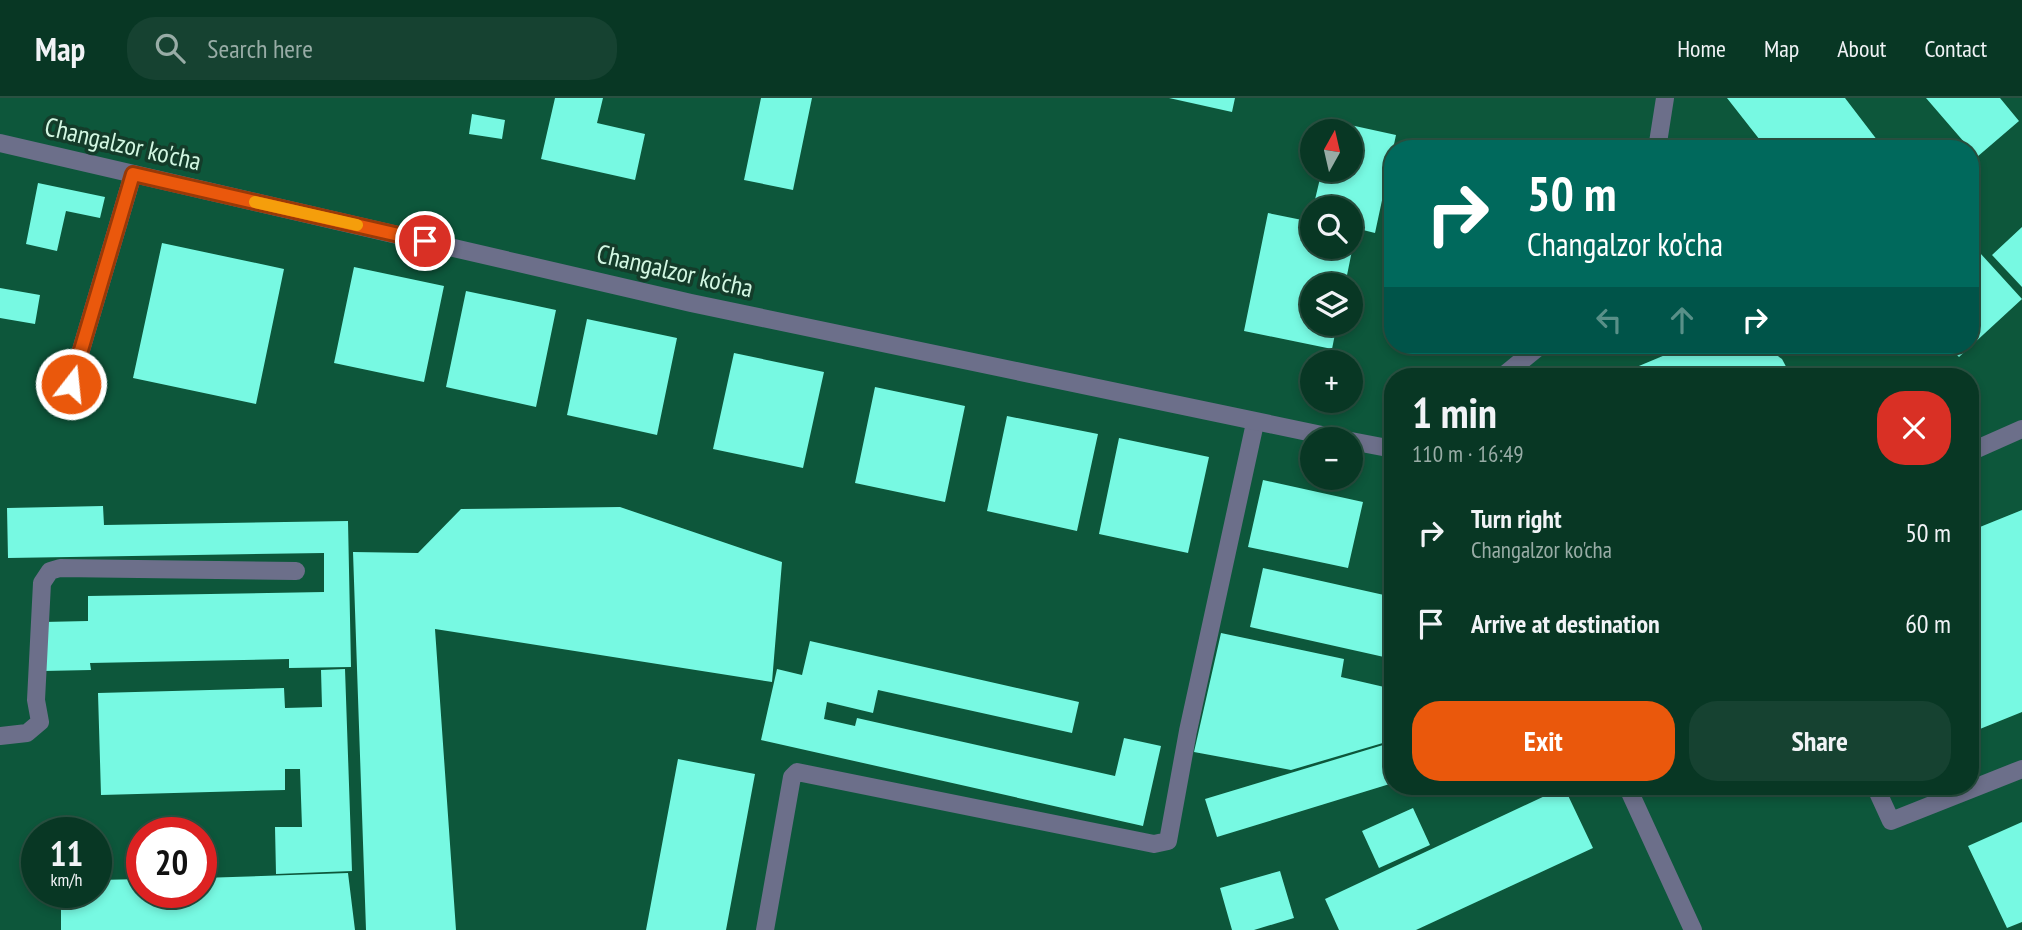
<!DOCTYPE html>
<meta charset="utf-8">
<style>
:root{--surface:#083724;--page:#164231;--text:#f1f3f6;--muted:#98aca6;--line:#295141;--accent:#ea580c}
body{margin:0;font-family:"PT Sans Narrow",sans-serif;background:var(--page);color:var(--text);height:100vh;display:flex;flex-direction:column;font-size:26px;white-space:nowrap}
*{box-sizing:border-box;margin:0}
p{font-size:23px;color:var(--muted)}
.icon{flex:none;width:38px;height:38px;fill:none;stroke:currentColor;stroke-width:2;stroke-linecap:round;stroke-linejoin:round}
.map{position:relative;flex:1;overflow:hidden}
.sheet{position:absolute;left:1384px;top:270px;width:595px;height:427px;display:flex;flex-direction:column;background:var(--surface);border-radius:28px;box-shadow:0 4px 10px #0003,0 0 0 2px var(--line)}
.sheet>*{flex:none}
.banner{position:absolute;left:1384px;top:42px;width:595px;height:214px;border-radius:28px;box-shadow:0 4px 10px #0003,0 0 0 2px var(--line);background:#00695c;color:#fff;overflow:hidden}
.needle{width:46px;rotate:8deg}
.tools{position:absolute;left:1300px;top:21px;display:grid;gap:14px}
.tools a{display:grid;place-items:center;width:63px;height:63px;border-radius:50%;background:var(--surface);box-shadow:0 4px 10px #0003,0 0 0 2px var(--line);font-size:35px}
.speed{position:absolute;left:21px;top:719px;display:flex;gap:14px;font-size:35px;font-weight:700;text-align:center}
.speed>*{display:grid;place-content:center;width:91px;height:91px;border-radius:50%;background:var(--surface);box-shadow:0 4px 10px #0003,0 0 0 2px var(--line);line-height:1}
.speed small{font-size:18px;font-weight:400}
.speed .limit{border:10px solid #d22;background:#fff;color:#111}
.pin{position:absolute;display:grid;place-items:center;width:60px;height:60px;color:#fff;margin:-30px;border:4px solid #fff;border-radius:50%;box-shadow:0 2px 7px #0007}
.me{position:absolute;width:77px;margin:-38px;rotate:16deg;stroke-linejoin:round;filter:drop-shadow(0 0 5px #0008)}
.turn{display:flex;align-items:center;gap:24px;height:147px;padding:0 28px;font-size:32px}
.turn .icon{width:91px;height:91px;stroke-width:2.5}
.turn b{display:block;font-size:49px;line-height:60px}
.lanes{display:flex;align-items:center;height:66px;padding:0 28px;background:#0003;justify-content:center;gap:35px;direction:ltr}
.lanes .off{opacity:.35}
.round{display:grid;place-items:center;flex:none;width:74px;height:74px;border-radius:28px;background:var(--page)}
.summary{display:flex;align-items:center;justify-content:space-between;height:119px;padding:0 28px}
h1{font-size:42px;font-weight:600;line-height:52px}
.primary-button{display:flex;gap:14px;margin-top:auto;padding:14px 28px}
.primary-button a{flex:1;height:80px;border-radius:28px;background:var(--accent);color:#fff;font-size:28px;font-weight:600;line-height:80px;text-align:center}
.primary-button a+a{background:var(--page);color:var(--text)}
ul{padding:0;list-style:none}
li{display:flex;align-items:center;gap:21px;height:91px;padding:0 28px}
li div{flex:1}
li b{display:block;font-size:26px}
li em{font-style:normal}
header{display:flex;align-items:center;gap:42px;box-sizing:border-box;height:98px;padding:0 35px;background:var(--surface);border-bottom:2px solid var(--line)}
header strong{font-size:33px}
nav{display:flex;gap:38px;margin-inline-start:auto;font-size:24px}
.search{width:490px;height:63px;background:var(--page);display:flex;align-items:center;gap:18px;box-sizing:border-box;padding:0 24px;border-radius:28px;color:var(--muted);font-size:26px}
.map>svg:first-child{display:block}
.built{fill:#0d573b;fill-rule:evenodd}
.building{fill:#77f9e2}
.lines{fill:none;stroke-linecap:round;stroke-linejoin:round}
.service{stroke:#6c6f8a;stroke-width:18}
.minor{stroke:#6c6f8a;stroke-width:18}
.route-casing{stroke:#983908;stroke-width:18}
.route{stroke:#ea580c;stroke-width:12}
.slow{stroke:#f59e0b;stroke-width:12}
.labels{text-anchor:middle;stroke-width:7;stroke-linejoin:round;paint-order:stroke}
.street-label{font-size:26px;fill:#d2f7e2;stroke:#143c2a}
</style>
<header>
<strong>Map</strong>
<div class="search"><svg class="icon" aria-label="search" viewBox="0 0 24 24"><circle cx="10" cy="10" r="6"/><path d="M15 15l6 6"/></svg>Search here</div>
<nav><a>Home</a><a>Map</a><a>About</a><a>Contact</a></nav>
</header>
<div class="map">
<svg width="2022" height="832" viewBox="0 0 2022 832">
<rect width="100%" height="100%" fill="#0b4930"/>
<path class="built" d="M0,0h2022v832h-2022zM1312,33h39v39h-39zM1393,51h577v196h-577zM1312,110h39v39h-39zM1312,187h39v39h-39zM1312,264h39v39h-39zM1393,278h577v410h-577zM1312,341h39v39h-39zM37,735h59v59h-59zM142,735h59v59h-59z"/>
<path class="building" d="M555,0h48l-6,25 48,11 -10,46 -94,-21z
M761,0h51l-19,92 -49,-10z
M1169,0h66l-3,14z
M1727,0h118l39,51h-117z
M1926,0h74l19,23 -42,36z
M472,16l33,6 -3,19 -33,-5z
M1332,23l64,14 -21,98 -24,-6v-19h-38l9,-38h29v-39h-21z
M38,85l67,14 -5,21 -34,-7 -9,40 -31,-7z
M1268,115l44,9v25h39v-17l5,1 -11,54h-33v39h25l-5,25 -88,-18z
M2022,129v60l-30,-32z
M1970,144l52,57 -63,58 -12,-12h23z
M162,145l122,26 -28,135 -123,-26z
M354,169l90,19 -20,96 -90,-19z
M0,190l40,7 -5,29 -35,-6z
M466,193l90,19 -20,97 -90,-20z
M587,221l90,19 -20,97 -90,-20z
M1689,247h73l20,14 9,17h-176z
M1804,247h19l-10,10z
M734,255l90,19 -21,96 -90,-19z
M875,289l90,19 -20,96 -90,-19z
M1007,318l91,18 -21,97 -90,-20z
M1119,340l90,19 -21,96 -89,-19z
M1263,382l100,22 -15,66 -100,-21z
M103,408l1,19 244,-4 3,146 -62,1v-9l-199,4 1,7 -48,1v-49l45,-1v-25l236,-4v-39l-316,5 -1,-50z
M620,409l162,55 -10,120 -337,-53 21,301h-90l-13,-378 65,1 43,-44z
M2022,412v202l-52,21v-202z
M1263,470l130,29v62l-143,-32z
M1221,535l123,26 -3,18 52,12v51l-102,30 -97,-18z
M810,543l269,61 -7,31 -194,-43 -5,23 -46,-11 -3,17 31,7 2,-8 258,58 9,-38 37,8 -18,80 -382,-86 16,-71 25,6z
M345,571l7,202 -76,3 -1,-47h27l-2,-58h-15v21l-184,5 -3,-102 186,-5 1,20 37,-1 -1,-37z
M1393,644v41l-176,54 -12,-38z
M678,661l77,15 -29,156h-80z
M1564,689l29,61 -177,82h-77l-14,-31z
M1413,710l17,37 -51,23 -17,-37z
M2022,724v100l-15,6 -39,-82z
M96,769l3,13 43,-1v13h59v-14l147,-5 7,57h-294v-38h35z
M1280,773l14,47 -40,12h-22l-12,-42z"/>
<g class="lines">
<path class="service" d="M1657,51l8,-51
M1503,278l38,-31
M71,286l62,-210
M1970,354l52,-23
M0,638l27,-3 13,-11 -4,-22 6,-117 8,-12 10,-3 236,3
M1875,688l16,35 131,-52
M765,832l27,-153 5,-5 357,72 14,-3 20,-110 67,-308"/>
<path class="minor" d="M0,45l691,160 650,136
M1351,343l42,8
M1627,688l66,144"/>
</g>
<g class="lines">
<g class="route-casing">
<path id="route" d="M71,286l62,-210 292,67"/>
</g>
<use href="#route" class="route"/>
<path class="slow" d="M255,104l102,23"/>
</g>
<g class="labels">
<g class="street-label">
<text transform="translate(123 46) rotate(13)" y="9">Changalzor ko'cha</text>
<text transform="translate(675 173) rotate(13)" y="9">Changalzor ko'cha</text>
</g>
</g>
</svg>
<div class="tools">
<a><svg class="needle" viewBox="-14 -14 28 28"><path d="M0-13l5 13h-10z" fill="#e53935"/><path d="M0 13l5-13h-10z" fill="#98aca6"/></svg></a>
<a><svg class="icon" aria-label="search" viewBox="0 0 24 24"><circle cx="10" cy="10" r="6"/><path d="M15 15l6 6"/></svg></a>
<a><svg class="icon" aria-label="layers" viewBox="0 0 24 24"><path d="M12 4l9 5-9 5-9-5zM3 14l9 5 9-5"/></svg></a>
<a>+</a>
<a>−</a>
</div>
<div class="speed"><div>11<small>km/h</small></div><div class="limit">20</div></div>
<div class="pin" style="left:425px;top:143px;background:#d93025"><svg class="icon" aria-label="arrive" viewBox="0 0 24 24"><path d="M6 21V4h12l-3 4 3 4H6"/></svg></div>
<svg class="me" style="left:71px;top:286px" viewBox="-20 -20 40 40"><circle r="17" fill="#ea580c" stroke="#fff" stroke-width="3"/><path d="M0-11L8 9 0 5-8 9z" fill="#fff"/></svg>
<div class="banner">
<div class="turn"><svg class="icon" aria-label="right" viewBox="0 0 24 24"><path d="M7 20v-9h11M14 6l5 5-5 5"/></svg><div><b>50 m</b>Changalzor ko'cha</div></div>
<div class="lanes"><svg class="icon off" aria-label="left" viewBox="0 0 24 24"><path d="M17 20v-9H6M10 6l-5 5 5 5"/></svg><svg class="icon off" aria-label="ahead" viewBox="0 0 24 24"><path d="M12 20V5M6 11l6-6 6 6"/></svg><svg class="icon" aria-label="right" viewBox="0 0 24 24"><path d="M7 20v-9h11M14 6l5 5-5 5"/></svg></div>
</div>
<section class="sheet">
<div class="summary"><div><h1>1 min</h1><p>110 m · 16:49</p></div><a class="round" style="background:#d93025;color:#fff"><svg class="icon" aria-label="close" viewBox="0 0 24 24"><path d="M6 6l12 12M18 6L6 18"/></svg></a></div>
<ul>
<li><svg class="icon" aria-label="right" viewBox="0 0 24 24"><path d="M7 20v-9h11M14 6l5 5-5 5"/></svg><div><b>Turn right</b><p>Changalzor ko'cha</p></div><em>50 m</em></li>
<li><svg class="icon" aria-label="arrive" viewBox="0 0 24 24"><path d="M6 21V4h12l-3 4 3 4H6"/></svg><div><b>Arrive at destination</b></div><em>60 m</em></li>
</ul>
<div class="primary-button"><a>Exit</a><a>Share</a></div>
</section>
</div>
